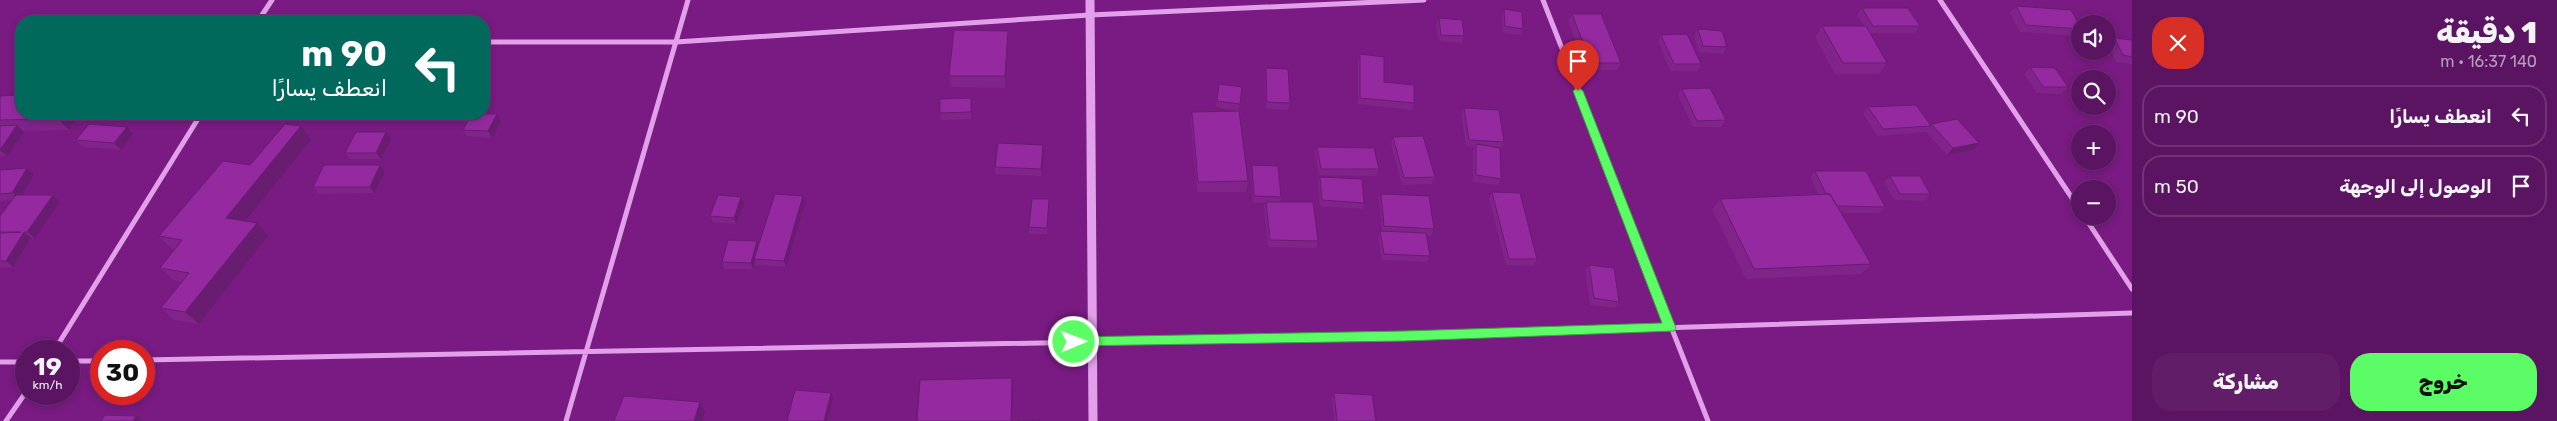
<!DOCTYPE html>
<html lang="ar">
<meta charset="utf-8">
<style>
:root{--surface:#5b1462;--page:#611d68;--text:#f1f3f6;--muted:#b89ebe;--line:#703377;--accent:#5cfc66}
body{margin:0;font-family:Rubik,Cairo,sans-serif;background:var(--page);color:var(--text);direction:rtl;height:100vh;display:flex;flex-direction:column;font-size:19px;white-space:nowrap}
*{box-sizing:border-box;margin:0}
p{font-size:16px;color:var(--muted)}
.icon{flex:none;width:28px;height:28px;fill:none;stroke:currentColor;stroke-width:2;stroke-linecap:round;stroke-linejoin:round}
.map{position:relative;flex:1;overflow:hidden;direction:ltr}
.side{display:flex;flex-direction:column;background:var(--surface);width:425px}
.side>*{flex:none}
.hud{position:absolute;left:15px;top:15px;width:475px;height:105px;border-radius:20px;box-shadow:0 2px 8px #0003,0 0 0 1px var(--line);direction:rtl;background:#00695c;color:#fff;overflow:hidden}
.buttons{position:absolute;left:2071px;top:15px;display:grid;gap:10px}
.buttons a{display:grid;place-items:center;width:45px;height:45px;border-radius:50%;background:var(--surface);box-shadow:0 2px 8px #0003,0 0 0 1px var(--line);font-size:25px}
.speed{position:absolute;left:15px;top:340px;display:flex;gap:10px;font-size:25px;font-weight:700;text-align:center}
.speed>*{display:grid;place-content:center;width:65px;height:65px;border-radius:50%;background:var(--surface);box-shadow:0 2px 8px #0003,0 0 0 1px var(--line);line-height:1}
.speed small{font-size:12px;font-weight:400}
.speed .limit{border:8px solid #d22;background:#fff;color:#111}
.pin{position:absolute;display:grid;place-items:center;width:42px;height:42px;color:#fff;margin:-51px -21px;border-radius:50% 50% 50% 0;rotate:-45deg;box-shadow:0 0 5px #0007}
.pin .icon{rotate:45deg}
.me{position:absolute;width:55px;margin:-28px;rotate:89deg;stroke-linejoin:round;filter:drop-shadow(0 0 4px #0008)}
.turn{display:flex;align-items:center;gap:18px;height:105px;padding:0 20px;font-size:22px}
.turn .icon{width:65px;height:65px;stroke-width:2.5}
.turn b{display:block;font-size:35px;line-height:42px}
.round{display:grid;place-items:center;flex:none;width:52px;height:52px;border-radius:20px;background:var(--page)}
.headline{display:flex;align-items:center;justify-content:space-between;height:85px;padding:0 20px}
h1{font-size:30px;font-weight:800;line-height:38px}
.action{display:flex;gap:10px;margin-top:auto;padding:10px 20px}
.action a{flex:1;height:58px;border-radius:20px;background:var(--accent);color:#111;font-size:20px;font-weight:800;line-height:58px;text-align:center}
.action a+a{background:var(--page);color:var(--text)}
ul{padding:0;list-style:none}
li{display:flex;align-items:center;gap:15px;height:62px;margin:0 10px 8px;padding:0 10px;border:2px solid var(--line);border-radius:20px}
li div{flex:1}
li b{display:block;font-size:19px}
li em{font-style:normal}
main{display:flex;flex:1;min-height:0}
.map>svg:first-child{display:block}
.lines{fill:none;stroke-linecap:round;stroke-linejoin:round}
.minor{stroke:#e3a0ea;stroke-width:5}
.tertiary{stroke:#e3a0ea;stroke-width:9}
.wall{fill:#80248a}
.shaded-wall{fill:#681d70}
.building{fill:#952aa0;stroke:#681d70}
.route{fill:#5cfc66;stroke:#3ca442}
</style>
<main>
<section class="side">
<div class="headline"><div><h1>1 دقيقة</h1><p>140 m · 16:37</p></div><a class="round" style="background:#d93025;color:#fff"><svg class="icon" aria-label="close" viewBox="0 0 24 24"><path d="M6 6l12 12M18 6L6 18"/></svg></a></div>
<ul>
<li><svg class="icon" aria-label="left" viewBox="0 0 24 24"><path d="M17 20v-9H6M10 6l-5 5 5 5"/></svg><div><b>انعطف يسارًا</b></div><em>90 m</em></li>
<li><svg class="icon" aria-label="arrive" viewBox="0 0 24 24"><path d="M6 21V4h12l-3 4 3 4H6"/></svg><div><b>الوصول إلى الوجهة</b></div><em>50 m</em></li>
</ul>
<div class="action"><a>خروج</a><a>مشاركة</a></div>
</section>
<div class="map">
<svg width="2132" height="421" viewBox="0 0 2132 421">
<rect width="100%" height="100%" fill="#791b82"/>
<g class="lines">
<path class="minor" d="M1543,0l165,421
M1940,0l140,210
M258,21l14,-21
M484,42h192l414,-27 334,-15
M2084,216l48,73
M54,351l147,-237
M144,360l1261,-24 727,-23
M69,361h32
M0,362h26
M6,421l20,-29
M566,421l122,-421"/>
<path class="tertiary" d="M1090,0l3,421"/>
</g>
<path class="wall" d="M2016,6l64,20v5l-4,5 -56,-4 -10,-19z
M1862,8l58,18 -5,7h-45l17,30 -8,11h-44l-20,-37 7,-11h42l-7,-11z
M1504,9l19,20 -3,6 -17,-2 -1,-17z
M1572,14l49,49 -4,7h-30l-19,-49z
M1439,18l25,18 -2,7 -23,-2 -3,-16z
M1698,29l29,18 -4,7 -24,-2 -5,-16z
M1008,31v11l-3,46 -54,-1 -2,-11z
M1661,35l40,29 -4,7h-27l-12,-30z
M2114,38l18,2v24l-16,-2 -8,-17z
M1360,54l24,28 30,21 -2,7 -54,-6v-43z
M2030,67l38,20 -6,7 -25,-1 -13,-19z
M1266,68l24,35 -2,7 -22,-1 -1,-34z
M1219,84l21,20 -2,7 -22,-4z
M1682,89l44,31 -5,7h-28l-15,-32z
M0,96l21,18h58l-10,16 -46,1 1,1 -17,24 -7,1z
M971,105v14l-30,1 -1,-7z
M1868,107l62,18 49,18 -6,7 -26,5 -21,-23 -48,4 -15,-22z
M1464,108l40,34 -2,6h-2l1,31 -3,6 -25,-3v-31l2,-4 -9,-1 -5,-31z
M1192,112l56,69 -2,11h-49l-6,-69z
M314,114h45l-5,6 -37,-3z
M501,121l-9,17 -25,-2 -4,-6z
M301,126l10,14 -65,82 11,1 11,13 -69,88 -25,-4 -13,-12 21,-26 -8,-2 -14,-12 15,-18 -3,-1 -13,-13 91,-71z
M133,134l-12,16 -39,-3 -6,-7z
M1393,137l42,40 -3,7 -30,1 -11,-41z
M391,139l-10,20h-31l-5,-6z
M1317,147l62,22 -3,7 -57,-1 -4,-21z
M1044,152l-2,24 -47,-2v-7z
M380,165l5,7 -11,21 -56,1 -5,-7z
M1252,165l29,32 -1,5 38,39 -2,7 -48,-1 -4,-39 1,-5h-12l-2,-31z
M27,168l7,6 -12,21h31l7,7 -25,36h-4l-18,29 -13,1v-52l12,-16 -12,1v-31z
M1815,171l70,36 -6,6h-38l30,51 -10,10 -115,5 -34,-69 8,-11 98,-5 -8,-17z
M1890,176l40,18 -6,7 -30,-1 -10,-18z
M1320,177l44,26 -2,6 -42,-3 -2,-23z
M1492,192l45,67 -3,7 -28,-1 -17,-66z
M1381,194l53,35 -3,7 -5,-1 4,21 -3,6 -45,-2 -4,-22 2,-7h2l-3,-31z
M803,196l2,7 -19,64 -30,-2 -1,-3 -2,7h-29l-2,-7 35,-21 1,5z
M741,197l3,6 -8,21 -23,-2 -3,-6z
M1049,199l-2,35h-18v-7z
M1589,265l30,37 -4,6 -25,-3 -5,-34z
M1334,393l42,28h-42l-2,-22z"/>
<path class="shaded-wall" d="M1008,31v11l-3,46v-12z
M61,114h18l-10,16 -11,-11z
M350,114h9l-5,6z
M497,114l4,7 -9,17 -4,-7z
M17,125l7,7 -17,24 -7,-6z
M301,126l10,14 -73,91 -12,-13z
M127,127l6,7 -12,16 -7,-7z
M386,132l5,7 -10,20 -5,-6z
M1979,143l-6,7 -26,5 6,-7z
M1043,145l1,7 -2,24 -1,-7z
M380,165l5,7 -11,21 -4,-6z
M27,168l7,6 -14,25 -8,-6z
M53,195l7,7 -25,36 -8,-6z
M803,196l2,7 -19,64 -2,-6z
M741,197l3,6 -8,21 -2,-6z
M257,223l11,13 -69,88 -14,-12z
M24,232l7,6 -18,29 -7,-6z
M757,241l2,6 -5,12 1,3 -2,7 -2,-6z
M1012,378l1,11 -1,32h-1z
M831,393l2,5 -6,23h-3z
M700,402l5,10 -3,9h-8z
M136,416l6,5h-9z"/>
<path class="building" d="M2016,6l55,4 9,16v3l-54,-4z
M1862,8h46l12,18h-47z
M1504,9l18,3 1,17 -18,-3z
M1572,14h29l20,49h-30z
M1439,18l23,2 2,16 -23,-1z
M1822,26h44l21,37h-44z
M1698,29l24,2 5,16 -24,-1z
M954,30l54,1 -3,45h-56z
M1687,34l14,30h-27l-13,-29z
M2114,38l18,2v17l-9,-2z
M1360,54l24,3v25l30,3v18l-54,-5z
M2030,67l25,1 13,19h-25z
M1266,68l22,1 2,34 -23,-1z
M1219,84l23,3 -2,17 -23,-3z
M1710,88l16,32 -29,1 -15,-32z
M21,95v19h40l-3,5 -58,1v-24z
M971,98v14l-31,1v-14z
M1916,105l15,21 -48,3 -15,-22z
M1464,108l35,2 5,32 -35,-2z
M1239,111l9,70 -50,1 -6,-70z
M472,114h25l-9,17 -25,-1z
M1957,119l22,24 -26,5 -22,-24z
M89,124l38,3 -13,16 -38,-3z
M285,124l16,2 -75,92 31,5 -72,89 -24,-4 28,-35 -29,-5 22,-28 -23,-4 64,-75 27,4z
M17,125l-17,25v-24z
M356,132h30l-10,21h-31z
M1423,136l12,41 -31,1 -11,-41z
M998,143l45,2 -2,24 -46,-2z
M1476,144l24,4 1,31 -25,-4z
M1317,147l57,1 5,21h-58z
M324,165h56l-10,22h-57z
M1252,165l26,1 3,31 -27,-1z
M27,168l-15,25 -12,1v-24z
M1815,171h51l19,36 -48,-1 -7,-12h-4z
M1890,176h30l10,18h-30z
M1320,177l42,2 2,24 -42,-3z
M1492,192l28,1 17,66h-28z
M775,194l28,2 -19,65 -30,-2z
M1381,194l48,2 5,33 -50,-3z
M1830,194l41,70 -117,5 -34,-70z
M16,195h37l-26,37h-3l-18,29h-6v-28l21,-1h-21v-16z
M718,195l23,2 -7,21 -24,-2z
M1032,199h17l-2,29 -18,-1z
M1266,202h47l5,39 -48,-1z
M1380,231l46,2 4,23 -46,-2z
M728,240l29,1 -6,22 -29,-1z
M1589,265l25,3 5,34 -25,-4z
M1012,378l-1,43h-94l3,-41z
M795,390l36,3 -7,28h-37z
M1334,393l38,2 4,26h-39z
M624,396l76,6 -6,19h-80z
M105,415l31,1 -3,5h-32z
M1040,420v1h-22z"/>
<path class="route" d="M1578,87l5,4 93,237 -2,3 -270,10 -335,5 -2,-4 7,-5 330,-6 258,-8 -89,-232z"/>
</svg>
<div class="buttons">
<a><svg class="icon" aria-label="sound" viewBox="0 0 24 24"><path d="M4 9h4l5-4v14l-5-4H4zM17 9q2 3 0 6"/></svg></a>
<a><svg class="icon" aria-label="search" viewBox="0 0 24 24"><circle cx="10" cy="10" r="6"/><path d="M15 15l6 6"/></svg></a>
<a>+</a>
<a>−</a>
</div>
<div class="speed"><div>19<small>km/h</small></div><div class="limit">30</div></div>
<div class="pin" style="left:1578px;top:91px;background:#d93025"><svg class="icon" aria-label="arrive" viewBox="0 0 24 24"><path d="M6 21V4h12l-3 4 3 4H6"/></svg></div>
<svg class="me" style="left:1074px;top:342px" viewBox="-20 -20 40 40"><circle r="17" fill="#5cfc66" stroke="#fff" stroke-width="3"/><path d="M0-11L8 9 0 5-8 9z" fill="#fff"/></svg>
<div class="hud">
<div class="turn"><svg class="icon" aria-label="left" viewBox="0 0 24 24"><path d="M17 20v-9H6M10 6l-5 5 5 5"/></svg><div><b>90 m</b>انعطف يسارًا</div></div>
</div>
</div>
</main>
